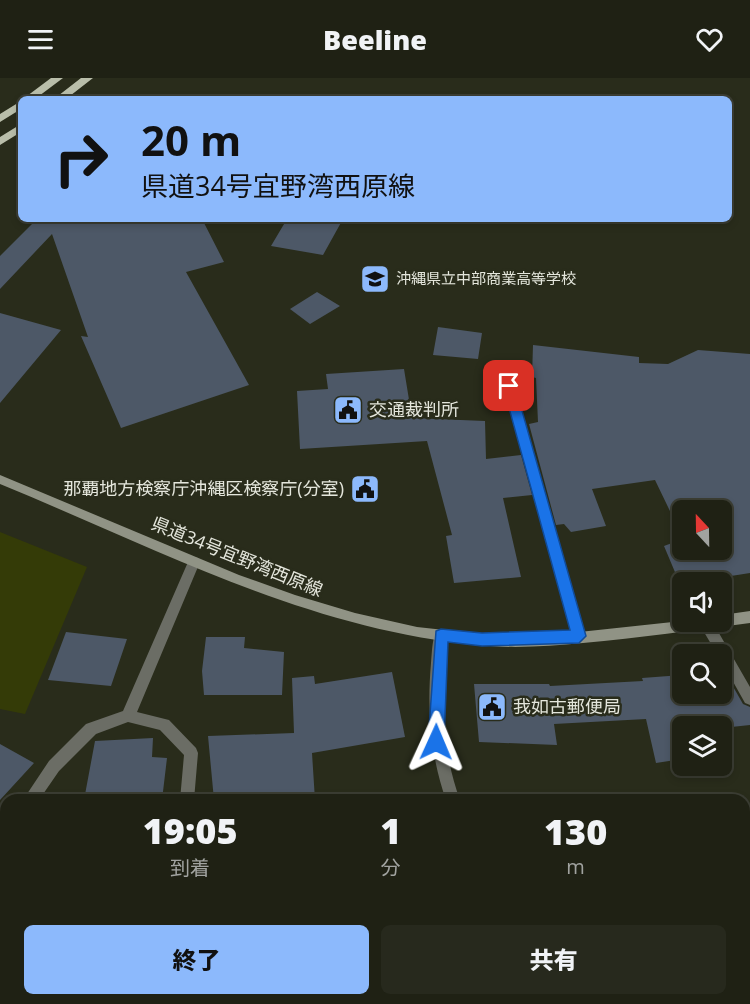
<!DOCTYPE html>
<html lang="ja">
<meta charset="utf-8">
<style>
:root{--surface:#1f2114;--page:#27291d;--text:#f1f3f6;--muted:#a1a3a0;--line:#3c3e34;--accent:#8cb9fc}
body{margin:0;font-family:"Open Sans","Noto Sans JP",sans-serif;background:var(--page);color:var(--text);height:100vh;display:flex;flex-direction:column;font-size:22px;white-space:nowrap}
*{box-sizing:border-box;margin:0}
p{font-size:20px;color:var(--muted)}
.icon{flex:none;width:33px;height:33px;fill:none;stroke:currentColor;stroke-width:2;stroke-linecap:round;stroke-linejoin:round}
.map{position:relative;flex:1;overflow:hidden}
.panel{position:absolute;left:0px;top:716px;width:750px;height:212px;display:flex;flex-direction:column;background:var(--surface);border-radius:18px 18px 0 0;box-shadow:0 3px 9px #0003,0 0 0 2px var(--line)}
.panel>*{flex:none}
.banner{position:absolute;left:18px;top:18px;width:714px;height:126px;border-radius:9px;box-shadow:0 3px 9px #0003,0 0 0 2px var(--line);background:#8cb9fc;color:#111;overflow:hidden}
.needle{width:39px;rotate:338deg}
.buttons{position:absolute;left:672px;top:422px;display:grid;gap:12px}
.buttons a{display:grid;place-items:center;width:60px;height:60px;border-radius:9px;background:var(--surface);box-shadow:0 3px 9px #0003,0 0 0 2px var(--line);font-size:30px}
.pin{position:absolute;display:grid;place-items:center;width:51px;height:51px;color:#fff;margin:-26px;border-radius:12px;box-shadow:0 3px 9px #0006}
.me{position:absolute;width:66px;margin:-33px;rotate:1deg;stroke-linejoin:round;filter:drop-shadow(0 0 4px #0008)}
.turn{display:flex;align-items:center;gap:21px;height:126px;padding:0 24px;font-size:27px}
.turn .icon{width:78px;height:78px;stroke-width:2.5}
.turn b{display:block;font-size:42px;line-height:51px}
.eta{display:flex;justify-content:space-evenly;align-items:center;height:102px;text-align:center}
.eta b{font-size:36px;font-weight:800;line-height:42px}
.cta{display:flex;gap:12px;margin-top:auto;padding:12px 24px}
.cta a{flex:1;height:69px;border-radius:9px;background:var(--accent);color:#111;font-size:24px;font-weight:800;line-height:69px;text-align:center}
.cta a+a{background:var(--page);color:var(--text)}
header{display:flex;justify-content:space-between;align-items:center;height:78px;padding:0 24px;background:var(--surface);font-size:27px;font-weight:800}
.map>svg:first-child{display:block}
.green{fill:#343b07}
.building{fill:#4d5867;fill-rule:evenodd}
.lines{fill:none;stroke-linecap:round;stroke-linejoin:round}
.minor{fill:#6b6d65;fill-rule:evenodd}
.secondary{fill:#909385;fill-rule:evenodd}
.trunk{fill:#b9beaa;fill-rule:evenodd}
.route{fill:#1a73e8;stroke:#114b97;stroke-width:1.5}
.labels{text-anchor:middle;stroke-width:5;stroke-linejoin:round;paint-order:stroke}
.far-poi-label{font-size:15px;fill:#e4e6dc;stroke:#292c1b;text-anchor:start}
.poi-label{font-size:18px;fill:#e4e6dc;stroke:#292c1b;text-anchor:start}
.street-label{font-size:18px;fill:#e4e6dc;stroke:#292c1b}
</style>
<header><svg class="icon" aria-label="menu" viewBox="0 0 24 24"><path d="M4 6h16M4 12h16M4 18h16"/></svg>Beeline<svg class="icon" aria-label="heart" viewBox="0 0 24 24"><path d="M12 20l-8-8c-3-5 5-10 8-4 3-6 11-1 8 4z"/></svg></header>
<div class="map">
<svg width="750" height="926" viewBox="0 0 750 926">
<rect width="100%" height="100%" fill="#292c1b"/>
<path class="green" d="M0,454l87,35 -62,147 -25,-5z"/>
<path class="building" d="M37,141h165l22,43 -38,10 63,113 -128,43 -40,-92 7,1 -36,-103 -52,55v-33z
M287,141h56l-20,36 -52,-9z
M317,214l23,14 -30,18 -20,-15z
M0,235l61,17 -61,73z
M438,249l44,6 -4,26 -45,-4z
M533,267l106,12v6l29,1 30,-14 52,4v219l-70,11 -16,-38 8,-3 -2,-5 12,-2 -27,-56 -63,9 14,37 -35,6 -7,-8 -8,1 -27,-101 9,-2 -2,-44 -4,-1zM682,432h40v39h-40z
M404,291l8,49 73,3 1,38 35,-4 11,40 -29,3 18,79 -67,6 -8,-47 6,-1 -25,-94 -127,8 -3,-58 31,-2 -2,-15z
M66,554l61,7 -16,47 -63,-6z
M206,559h39l-1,11 40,4 -2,43h-78l-2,-24z
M723,591l20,35 7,3v18l-28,3v-2h-40v33l-26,4 -10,-44 -92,5 3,21 -78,-3 -5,-58h75l1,2 93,-5 -1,-3 40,-3v18h40z
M392,594l13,65 -93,16 3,47h-101l-6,-64 86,-3 -2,-55 22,-2 1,8z
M153,660l-1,19 15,1 -5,42h-78l11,-59z
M0,666l34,19 -34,37z"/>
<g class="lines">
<path class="minor" d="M509,304l5,4 71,250 -1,4 -5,2 -5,-2 -1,-4 -69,-250z
M194,479l4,1 2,4 -63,150 32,8 27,28 2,5 -4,47h-14l4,-45 -24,-25 -32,-8 -32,12 -37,37 -20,29h-16l26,-39 37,-37 37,-13 65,-149 2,-4z
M701,543h11l38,66v18l-5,-2 -23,-41v-8h-5l-16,-27z
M441,551l5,2 1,4c-6,57 -7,110 13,165h-14c-16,-46 -19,-90 -15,-137 1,-10 1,-23 5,-32z
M6,746v19l-6,3v-19z
M162,921h16v5h-16z
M595,921h18l2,5h-18z"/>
<path class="secondary" d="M0,397l239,100 56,20 60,18 62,14 64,7 29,1 60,-2 112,-12h40v-6l28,-4v12c-55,7 -111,15 -167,20 -34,3 -69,6 -104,2 -171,-15 -323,-97 -479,-161z"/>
<path class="trunk" d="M51,0h12l-28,21h-12z
M81,0h12l-27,21h-12z
M21,23v8l-21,13v-8z
M21,46v8l-21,13v-8z"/>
</g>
<path class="route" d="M509,304l6,4 71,250 -7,7 -97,3 -34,-4 -4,100 -2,5 -6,2 -6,-2 -2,-5 8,-111 5,-2 41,4 88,-3 -67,-244z"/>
<defs>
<g id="school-square" transform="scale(1.5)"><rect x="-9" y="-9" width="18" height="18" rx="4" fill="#8cb9fc" stroke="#292c1b"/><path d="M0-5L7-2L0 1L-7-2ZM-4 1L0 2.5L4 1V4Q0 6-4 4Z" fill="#111"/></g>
<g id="civic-square" transform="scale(1.5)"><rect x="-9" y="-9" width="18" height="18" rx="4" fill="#8cb9fc" stroke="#292c1b"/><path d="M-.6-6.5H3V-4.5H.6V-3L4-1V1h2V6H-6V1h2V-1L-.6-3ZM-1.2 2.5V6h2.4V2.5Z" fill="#111"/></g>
</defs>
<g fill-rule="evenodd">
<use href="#school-square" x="375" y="201"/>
<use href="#civic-square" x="348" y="332"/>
<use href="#civic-square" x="365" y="411"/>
<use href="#civic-square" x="492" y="629"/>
</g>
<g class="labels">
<g class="far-poi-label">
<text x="396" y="206">沖縄県立中部商業高等学校</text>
</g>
<g class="poi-label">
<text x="369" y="338">交通裁判所</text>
<text x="344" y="417" text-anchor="end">那覇地方検察庁沖縄区検察庁(分室)</text>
<text x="513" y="635">我如古郵便局</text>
</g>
<g class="street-label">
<text transform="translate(237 479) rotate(22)" y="6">県道34号宜野湾西原線</text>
</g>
</g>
</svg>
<div class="buttons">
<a><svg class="needle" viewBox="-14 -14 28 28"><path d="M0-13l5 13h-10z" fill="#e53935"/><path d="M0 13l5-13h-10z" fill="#a1a3a0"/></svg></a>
<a><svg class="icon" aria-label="sound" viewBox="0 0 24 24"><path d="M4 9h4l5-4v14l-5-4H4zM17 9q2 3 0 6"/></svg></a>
<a><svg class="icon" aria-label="search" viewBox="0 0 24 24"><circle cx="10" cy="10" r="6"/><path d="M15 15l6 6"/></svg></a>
<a><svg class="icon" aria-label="layers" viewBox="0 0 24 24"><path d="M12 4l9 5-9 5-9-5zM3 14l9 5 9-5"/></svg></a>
</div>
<div class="pin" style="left:509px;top:308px;background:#d93025"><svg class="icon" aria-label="arrive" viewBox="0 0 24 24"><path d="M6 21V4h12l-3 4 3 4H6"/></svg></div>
<svg class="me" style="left:436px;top:664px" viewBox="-20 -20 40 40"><path d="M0-17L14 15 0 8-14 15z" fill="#1a73e8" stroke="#fff" stroke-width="4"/></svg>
<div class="banner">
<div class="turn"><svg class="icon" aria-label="right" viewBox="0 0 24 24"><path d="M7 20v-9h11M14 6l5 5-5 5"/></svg><div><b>20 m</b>県道34号宜野湾西原線</div></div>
</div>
<section class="panel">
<div class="eta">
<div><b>19:05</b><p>到着</p></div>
<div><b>1</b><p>分</p></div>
<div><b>130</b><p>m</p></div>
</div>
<div class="cta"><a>終了</a><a>共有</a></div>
</section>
</div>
